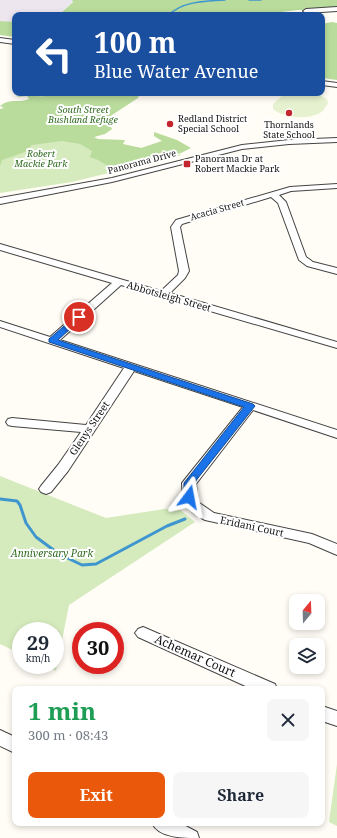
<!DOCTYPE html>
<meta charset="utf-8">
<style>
:root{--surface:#fff;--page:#f6f6f7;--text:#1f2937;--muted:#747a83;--accent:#ea580c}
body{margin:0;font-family:"Noto Serif",serif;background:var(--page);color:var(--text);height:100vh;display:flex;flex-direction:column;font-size:15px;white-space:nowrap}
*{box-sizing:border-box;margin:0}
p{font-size:13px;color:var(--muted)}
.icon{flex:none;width:22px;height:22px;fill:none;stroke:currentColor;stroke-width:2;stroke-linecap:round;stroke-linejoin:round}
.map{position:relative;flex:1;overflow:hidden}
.sheet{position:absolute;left:12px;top:686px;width:313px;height:140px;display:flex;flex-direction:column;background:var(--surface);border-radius:8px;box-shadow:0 2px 6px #0003}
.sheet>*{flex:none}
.guide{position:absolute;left:12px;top:12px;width:313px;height:84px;border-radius:8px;box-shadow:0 2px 6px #0003;background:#1a4fa0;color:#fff;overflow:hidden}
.needle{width:26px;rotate:19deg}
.fabs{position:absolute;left:289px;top:594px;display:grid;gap:8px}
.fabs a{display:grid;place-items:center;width:36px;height:36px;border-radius:8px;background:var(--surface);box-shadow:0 2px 6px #0003;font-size:20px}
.speed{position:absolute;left:12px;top:622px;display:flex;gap:8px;font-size:20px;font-weight:700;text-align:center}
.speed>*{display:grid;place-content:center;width:52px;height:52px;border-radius:50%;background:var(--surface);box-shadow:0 2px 6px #0003;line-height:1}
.speed small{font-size:10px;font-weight:400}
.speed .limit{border:6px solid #d22;background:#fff;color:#111}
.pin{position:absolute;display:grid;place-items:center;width:34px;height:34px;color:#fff;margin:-17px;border:2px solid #fff;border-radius:50%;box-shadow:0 1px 4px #0007}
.me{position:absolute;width:44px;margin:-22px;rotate:13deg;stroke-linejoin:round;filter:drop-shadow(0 0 3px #0008)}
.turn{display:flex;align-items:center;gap:14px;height:84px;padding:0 16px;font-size:18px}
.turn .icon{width:52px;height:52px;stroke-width:2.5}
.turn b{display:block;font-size:28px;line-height:34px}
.round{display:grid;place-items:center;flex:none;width:42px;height:42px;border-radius:8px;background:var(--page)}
.headline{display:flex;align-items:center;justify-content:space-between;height:68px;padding:0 16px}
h1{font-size:24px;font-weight:700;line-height:30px;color:#1e9e55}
.action{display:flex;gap:8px;margin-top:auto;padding:8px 16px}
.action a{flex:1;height:46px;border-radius:8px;background:var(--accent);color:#fff;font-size:16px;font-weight:700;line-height:46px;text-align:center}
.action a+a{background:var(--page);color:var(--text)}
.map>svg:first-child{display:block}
.industrial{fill:#eee6ef}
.green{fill:#d5ebbd}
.forest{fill:#b9dc9c}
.pitch{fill:#e6f2cf}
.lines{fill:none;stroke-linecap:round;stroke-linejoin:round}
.stream-far1{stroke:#3f96cf;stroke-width:1.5}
.stream{stroke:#3f96cf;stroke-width:3}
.minor-casing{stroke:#444;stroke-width:2}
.minor{fill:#fff;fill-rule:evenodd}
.route{fill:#1a73e8;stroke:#114b97}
.poi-dot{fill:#c4262e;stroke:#fff;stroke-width:1.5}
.labels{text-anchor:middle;stroke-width:4;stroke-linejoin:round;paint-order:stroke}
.far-park-label{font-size:9px;font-style:italic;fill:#2f6b1f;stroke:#fff}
.far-poi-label{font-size:9px;fill:#111;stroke:#fff;text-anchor:start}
.far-street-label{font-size:9px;fill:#111;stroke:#fff}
.street-label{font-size:10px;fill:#111;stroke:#fff}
.park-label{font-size:10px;font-style:italic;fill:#2f6b1f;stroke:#fff}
.near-street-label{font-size:12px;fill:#111;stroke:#fff}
</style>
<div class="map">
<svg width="337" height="838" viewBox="0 0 337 838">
<rect width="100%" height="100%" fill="#fffdf5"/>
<path class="industrial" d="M0,0h72l1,1 -11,11 -12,3h-35v7l-2,1 -13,-2z"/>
<path class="green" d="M42,93h96l-33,26 7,10 -22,10 92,16 -110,27 -72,11v-71z
M0,476l106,42 71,-11 18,15 -126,83 -13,66 -12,-6h11v-34h-34v23l-21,-10z
M337,764v62l-8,-4z"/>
<path class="forest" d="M72,0h265v9l-39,1 -42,5h-206l12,-3 11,-10z
M0,21l15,1v15l-15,-2z
M332,22l5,1v57l-15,-2v-54z
M46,93h94l-2,5 -32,21 6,10 -7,5 -11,3 4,2 27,1 -2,4 18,4 21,-7 -8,-5v-4l23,8 14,8 -10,5 -70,15 -13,-8 -8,-3 2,-6 -12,-7 -18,-3 -30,4 -7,7 -23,8 -2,6v-57l4,-1 -4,-2c12,-9 17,-2 29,-7l-2,-3 -10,1 3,-2h10l13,2z"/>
<path class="pitch" d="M292,93c12,0 24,-1 35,6l1,4c-2,4 -5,8 -8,10 -12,7 -37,5 -47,-4v-5l9,-8z"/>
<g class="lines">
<path class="stream-far1" d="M249,0h12
M169,15c13,-14 38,-14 56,-15"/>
<path class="stream" d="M0,499l17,2 3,4 6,18 10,14 23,17 23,11 14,-1 71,-38 18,-7"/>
<g class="minor-casing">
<path id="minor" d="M337,7v4l-31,2 -3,-2 3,-2z
M0,38l15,2v4l-15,-2z
M322,81l15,2v4l-15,-2z
M337,138v4l-48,2 -47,5 -130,33 -112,22v-6l112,-20 130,-33 47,-5z
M337,184v4l-46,3 -12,4 7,7 20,55 7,5 24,6v6l-30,-8 -8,-6 -21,-57 -7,-6 -89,27 -2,3 9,44 -4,7 -15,15 167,49v6l-216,-63 -61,55 277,90v8l-84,-28 -57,74 2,18 16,11 98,21 25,10v11l-28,-12 -104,-23c-17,-8 -23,-18 -23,-37l61,-76 -109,-36 -66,100 -17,21 -5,2 -5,-2 -2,-3 2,-3 17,-21 23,-33 -69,-6 -4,-1 -2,-3 2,-3 4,-1 74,7 38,-57 -124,-41v-6l50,16 62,-54 -112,-33v-6l161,47 17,-16 1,-4 -8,-44 5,-7 114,-33z
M143,627l132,57 2,5h-25l-114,-52 -3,-4 3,-4z
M322,706l15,5v15l-15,-5z
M0,730l15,7v16l-15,-7z
M152,823h28l17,9 2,6c-16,0 -40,0 -47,-15z"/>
</g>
<use href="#minor" class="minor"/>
</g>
<path class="route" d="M79,314l3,1v3l-24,22 195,64 2,2 -61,77 -2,16 -3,1 -5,-3v-14l60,-76 -195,-65v-3l28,-24z"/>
<g class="poi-dot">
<circle cx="289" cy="113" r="4"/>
<circle cx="170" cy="124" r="4"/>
<rect x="183" y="160" width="8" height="8" rx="2"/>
</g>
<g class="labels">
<g class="far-park-label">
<text x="83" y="113">South Street<tspan x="83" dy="10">Bushland Refuge</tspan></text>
<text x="41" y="157">Robert<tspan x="41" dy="10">Mackie Park</tspan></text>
</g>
<g class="far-poi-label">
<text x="178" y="122">Redland District<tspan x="178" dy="10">Special School</tspan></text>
<text x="289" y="128" text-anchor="middle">Thornlands<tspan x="289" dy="10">State School</tspan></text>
<text x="195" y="162">Panorama Dr at<tspan x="195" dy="10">Robert Mackie Park</tspan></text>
</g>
<g class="far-street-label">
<text transform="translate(142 162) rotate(-15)" y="3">Panorama Drive</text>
<text transform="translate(217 210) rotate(-16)" y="3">Acacia Street</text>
</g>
<g class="street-label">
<text transform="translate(169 296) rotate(16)" y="4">Abbotsleigh Street</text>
<text transform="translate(89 428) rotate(-56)" y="4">Glenys Street</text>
<text transform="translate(252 526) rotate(12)" y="4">Eridani Court</text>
</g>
<g class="park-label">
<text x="52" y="557">Anniversary Park</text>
</g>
<g class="near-street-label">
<text transform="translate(195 656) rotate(24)" y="4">Achemar Court</text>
</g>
</g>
</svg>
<div class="fabs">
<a><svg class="needle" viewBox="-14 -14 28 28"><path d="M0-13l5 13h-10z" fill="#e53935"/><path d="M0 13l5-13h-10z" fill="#747a83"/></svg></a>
<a><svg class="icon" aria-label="layers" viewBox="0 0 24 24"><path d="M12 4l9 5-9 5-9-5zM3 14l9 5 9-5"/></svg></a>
</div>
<div class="speed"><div>29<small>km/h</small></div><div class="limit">30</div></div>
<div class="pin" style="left:79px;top:317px;background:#d93025"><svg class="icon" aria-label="arrive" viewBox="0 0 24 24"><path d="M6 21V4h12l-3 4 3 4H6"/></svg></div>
<svg class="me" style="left:189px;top:497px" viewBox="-20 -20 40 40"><path d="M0-17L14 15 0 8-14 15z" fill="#1a73e8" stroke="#fff" stroke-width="4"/></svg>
<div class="guide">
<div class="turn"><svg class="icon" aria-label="left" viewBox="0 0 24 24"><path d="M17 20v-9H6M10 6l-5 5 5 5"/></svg><div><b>100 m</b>Blue Water Avenue</div></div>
</div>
<section class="sheet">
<div class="headline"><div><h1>1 min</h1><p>300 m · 08:43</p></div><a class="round"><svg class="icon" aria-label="close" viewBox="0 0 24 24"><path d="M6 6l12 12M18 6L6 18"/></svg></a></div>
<div class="action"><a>Exit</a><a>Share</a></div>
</section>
</div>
